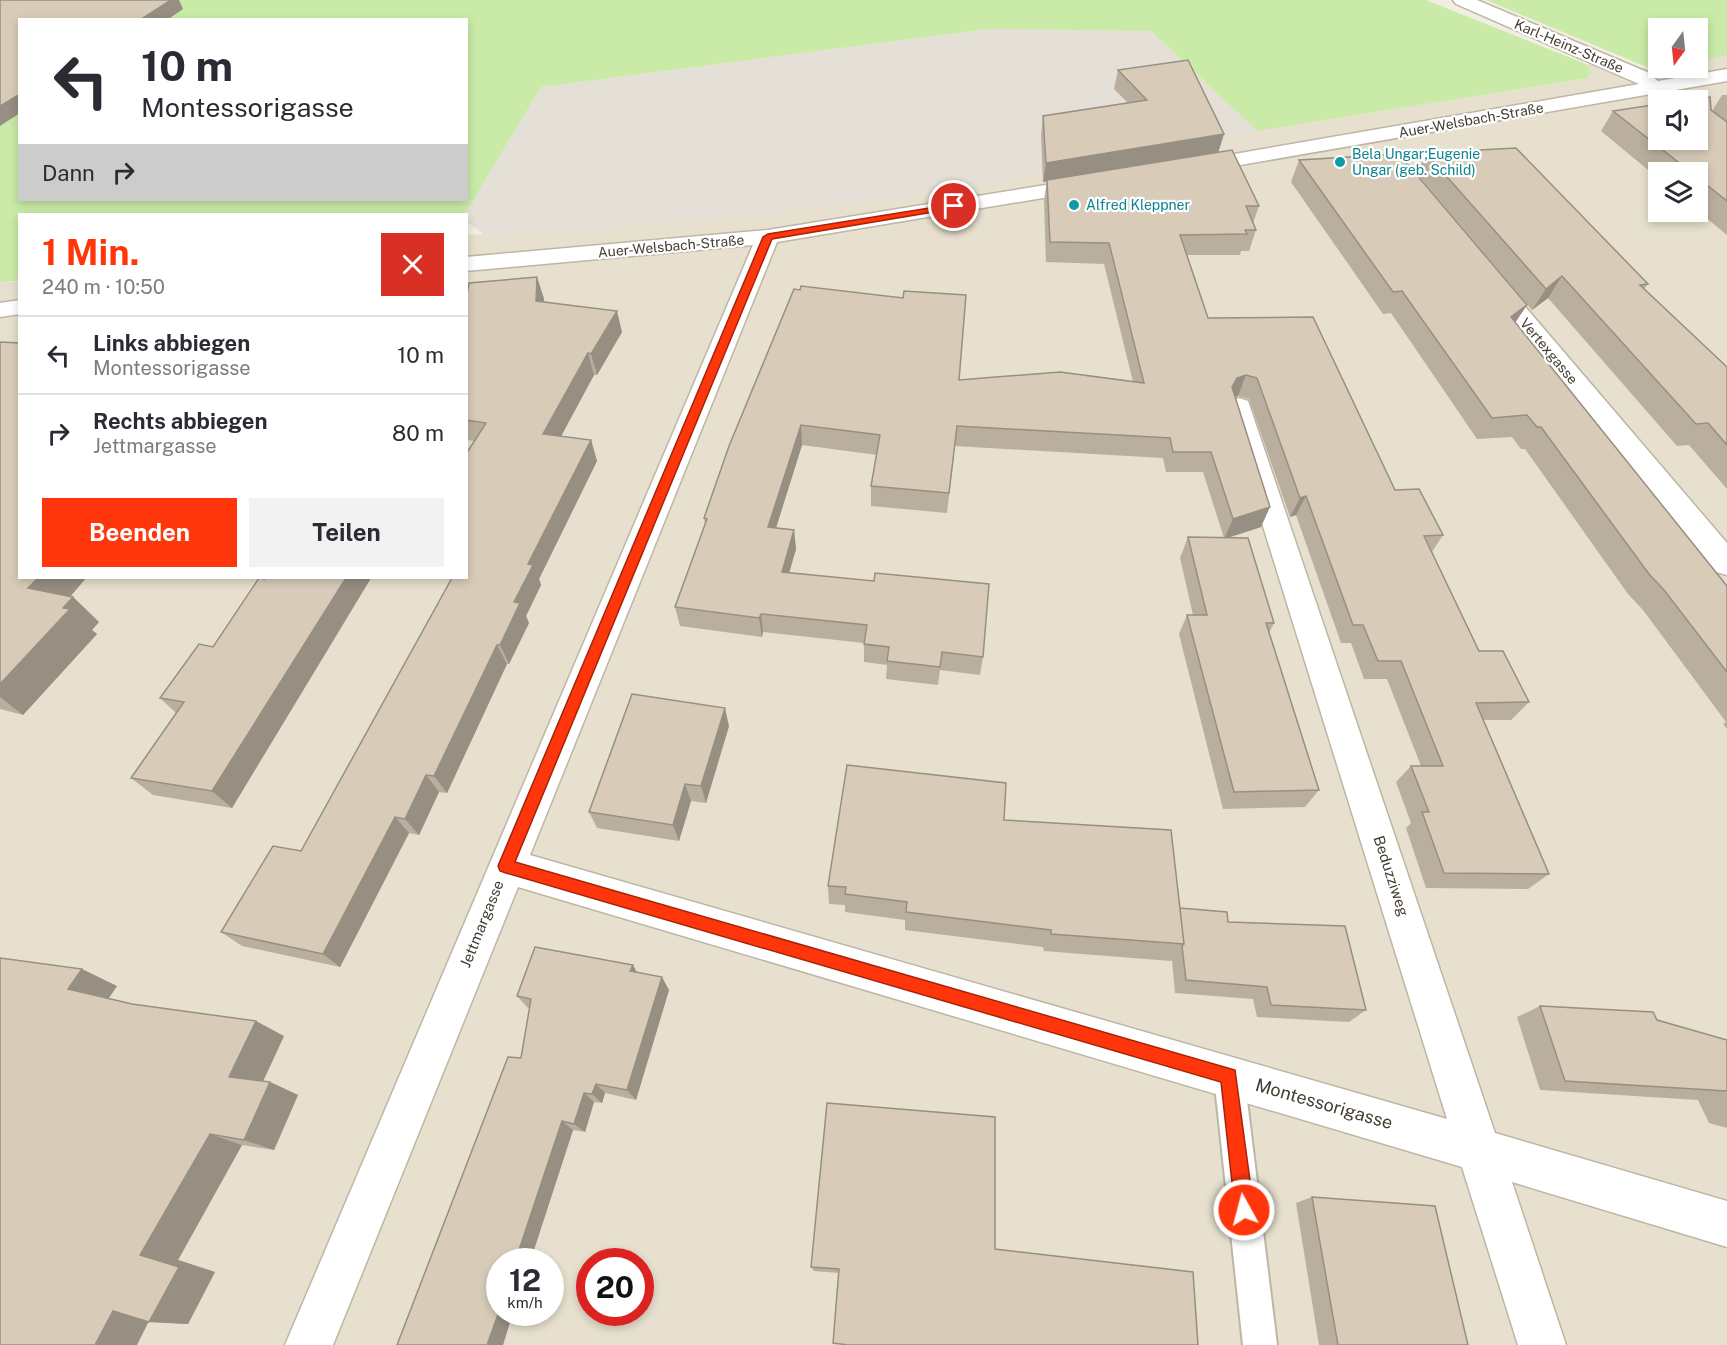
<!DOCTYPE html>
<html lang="de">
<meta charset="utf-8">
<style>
:root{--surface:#fff;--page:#f2f2f3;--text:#2b2b33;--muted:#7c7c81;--line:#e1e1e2;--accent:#ff360c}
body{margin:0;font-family:"Public Sans",sans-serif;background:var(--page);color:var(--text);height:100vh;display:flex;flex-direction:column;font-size:22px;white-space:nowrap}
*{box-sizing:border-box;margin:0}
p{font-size:20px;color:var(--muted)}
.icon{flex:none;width:33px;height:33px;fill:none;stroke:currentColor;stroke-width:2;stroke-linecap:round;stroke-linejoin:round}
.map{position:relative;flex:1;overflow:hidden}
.sheet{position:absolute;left:18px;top:213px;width:450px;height:366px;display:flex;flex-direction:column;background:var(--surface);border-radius:0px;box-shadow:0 3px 9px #0003}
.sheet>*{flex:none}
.guide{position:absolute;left:18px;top:18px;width:450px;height:183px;border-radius:0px;box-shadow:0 3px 9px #0003;background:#fff;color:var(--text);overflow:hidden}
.needle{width:39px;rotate:195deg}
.controls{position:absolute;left:1648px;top:18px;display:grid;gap:12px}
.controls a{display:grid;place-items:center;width:60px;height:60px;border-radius:0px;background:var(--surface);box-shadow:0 3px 9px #0003;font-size:30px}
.speed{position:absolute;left:486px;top:1248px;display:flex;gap:12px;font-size:30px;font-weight:700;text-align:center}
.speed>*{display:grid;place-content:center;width:78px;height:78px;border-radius:50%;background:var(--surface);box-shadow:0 3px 9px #0003;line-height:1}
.speed small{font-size:15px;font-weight:400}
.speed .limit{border:9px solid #d22;background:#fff;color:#111}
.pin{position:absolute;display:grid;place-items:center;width:51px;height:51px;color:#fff;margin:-26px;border:3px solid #fff;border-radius:50%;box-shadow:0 2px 6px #0007}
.me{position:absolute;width:66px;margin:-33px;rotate:353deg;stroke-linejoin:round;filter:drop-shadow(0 0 4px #0008)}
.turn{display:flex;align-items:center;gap:21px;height:126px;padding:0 24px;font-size:27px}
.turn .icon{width:78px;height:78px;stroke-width:2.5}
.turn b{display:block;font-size:42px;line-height:51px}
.then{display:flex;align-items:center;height:57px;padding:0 24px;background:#0003;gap:12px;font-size:22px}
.round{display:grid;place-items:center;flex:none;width:63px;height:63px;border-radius:0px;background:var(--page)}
.headline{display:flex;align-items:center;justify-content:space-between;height:102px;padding:0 24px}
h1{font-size:36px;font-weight:700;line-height:45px;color:var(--accent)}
.button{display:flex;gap:12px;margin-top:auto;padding:12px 24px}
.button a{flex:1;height:69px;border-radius:0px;background:var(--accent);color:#fff;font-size:24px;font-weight:700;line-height:69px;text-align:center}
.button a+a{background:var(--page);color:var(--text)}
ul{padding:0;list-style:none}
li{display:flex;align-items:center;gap:18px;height:78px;padding:0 24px;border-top:2px solid var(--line)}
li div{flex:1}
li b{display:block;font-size:22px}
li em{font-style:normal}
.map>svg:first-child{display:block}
.residential{fill:#e7e0cf;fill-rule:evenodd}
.industrial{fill:#e4dfd7}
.green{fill:#caeba7;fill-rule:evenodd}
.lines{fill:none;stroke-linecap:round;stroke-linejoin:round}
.service-casing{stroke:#beb6a4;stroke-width:4}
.minor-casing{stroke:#beb6a4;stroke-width:3}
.service{fill:#fff;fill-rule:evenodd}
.minor{fill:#fff;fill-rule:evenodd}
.wall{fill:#baaf9f}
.shaded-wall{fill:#978f82}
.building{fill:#d8ccb9;stroke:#978f82;stroke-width:1.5}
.route{fill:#ff360c;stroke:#a62308;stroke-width:1.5}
.culture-dot{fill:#0f9aa8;stroke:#fff;stroke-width:2}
.labels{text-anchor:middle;stroke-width:4.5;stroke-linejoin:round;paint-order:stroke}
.far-street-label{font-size:14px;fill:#443d32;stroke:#fff}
.far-culture-label{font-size:14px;fill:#0d838f;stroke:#fff;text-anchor:start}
.street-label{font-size:15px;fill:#443d32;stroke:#fff}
.near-street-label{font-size:18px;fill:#443d32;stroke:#fff}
</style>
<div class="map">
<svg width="1727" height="1345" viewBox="0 0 1727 1345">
<rect width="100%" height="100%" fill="#f2eee2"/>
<path class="residential" d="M1727,55v1290h-1727v-1062l19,-2 1,297h446l1,-343 168,-9 234,-24 197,-34 191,-37 325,-52 9,-7 -5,-8 74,5 38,-1v-7zM1659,100h39v40h-39zM1659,172h39v40h-39zM500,1262h50v50h-50zM590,1262h50v50h-50z"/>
<path class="industrial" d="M988,29l163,2 106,100 -191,37 -197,34 -234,24 -150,9 -18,-13 -2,-8 76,-127z"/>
<path class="green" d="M0,0h1426l160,64 5,8 -3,5 -6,2 -325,52 -106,-100 -163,-2 -447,58 -76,127h-445l-1,66 -19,3zM20,20h446v180h-446z
M1486,0h241v55l-29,6v-33h-39v40h8h-18z"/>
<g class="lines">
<g class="service-casing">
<path id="service" d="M1229,1061l10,5 5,10 33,269h-34l-29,-269 5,-10z"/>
</g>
<g class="minor-casing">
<path id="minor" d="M1453,0h24l170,72 11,9 69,-12v12l-57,10 3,3 -3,4 -7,2 -12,-6 -457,79 -7,-2 -4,-4 4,-4 7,-2 445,-77 -183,-80z
M1089,178l8,1 3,5 -3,5 -320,53 -247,613 917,264 -221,-712 4,-6 9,-3 9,3 247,732 232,68v46l-215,-65 54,163h-48l-56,-178 -944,-280 -185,458h-48l468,-1100 -287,26v-14l302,-27z
M1490,273l8,2 229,268v32l-11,-3 -234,-287 -4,-5 4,-5z
M20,300v14l-20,3v-14z"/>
</g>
<use href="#service" class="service"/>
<use href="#minor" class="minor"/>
</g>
<path class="wall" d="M1118,70l106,64 -6,18 41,54 -6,17 3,7 -7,21h-8l-1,4h-53l21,63 235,217 -11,17 47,99 50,51 -18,18h-28l66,154 -21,15 -102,-1 -20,-60 5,-5 -15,-41 15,-16h10l-34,-87h-23l-13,-36h-10l-45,-128 -6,2 -41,-118 -11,-3 -3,1 26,130 -34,11 47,85 -5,10 50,157 -14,17 -82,2 -44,-175 8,-19h6l-13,-57 8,-21 36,1 -21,-66h-37l-3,-14 -208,-12 -8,67 -76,-7v-20l6,-31 -75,-10 -26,83 18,2 2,19 -7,24 194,84 -3,18 -40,-5 -2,15 -52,-6 1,-14 -23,-3v-19l-101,-11 -1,5 -82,-11 -5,-19 30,-82 -1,-7 90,-229 165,91 174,2 -29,-118 -58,-2 -2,-62 3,-19 -4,1 -2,-47 2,-19 85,-13 -14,-14z
M1722,95h5v140l-29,-24v-39h-39v7l-58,-48 12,-20h99z
M1426,153l222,131 -4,5 83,78v122l-38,-44 -12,1 -129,-148 -16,12 -115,-136z
M1299,160l228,145 -12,17 212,264v143l-4,-5 3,-2 -83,-112 -15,-16 -103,-145h-4l-9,-12 -35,2 -86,-126 -8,1 -92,-132z
M537,277l7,22v3l78,30 -25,43h-3l-33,61 30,4 6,21 -58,118 2,6 -15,31 3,7 -20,41h-2l-60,129 -8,-1 -20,43 -10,-2 -69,134 -98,-21 -21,-14 80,-81 165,-273 9,-137 -9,-1v-140z
M0,342l20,236h66l-16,19h3l26,25 -7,8 5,4 -74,81 -23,-6z
M266,578h105l-139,230 -79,-13 -22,-17 45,-65 -16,-15 53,-51z
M729,726l-23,77 -15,-2 -12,40 -82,-13 -8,-16z
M1004,820l176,88 48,14 138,88 -17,12 -92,-5 -4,-18 -78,-6 -3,-33 -1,1 -127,-10 -1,-4 -138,-17v-10l-60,-8v-7l-16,-1 -1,-18z
M0,958l117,28 -9,13 176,37 -21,45 7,1 28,13 -24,55 -32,-5 -64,115 37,12 -27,52 -40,-2z
M637,972l32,18 -33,110 -31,-7 -3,10 -8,-1 -9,30 -12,-2 -43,132h-30v50h13l-10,33h-106l124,-287 9,-50h-2l-11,-12z
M1540,1006l117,14 70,20v88l-18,-5 -11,-23 -158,-10 -23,-73z
M1312,1197l156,148h-149l-23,-142z
M995,1249l-156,24 -25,-2 -3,-4z"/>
<path class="shaded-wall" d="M171,0h8l4,9 -16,11h-27z
M20,94v19l-20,13v-20z
M1224,134l-6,19 -175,29 3,-19z
M1562,276l-14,22 -16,12 14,-21z
M537,277l7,22 -2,23 -6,-21z
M1527,305l-14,21 -2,-9z
M617,311l5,21 -25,43 -6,-21z
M588,353l6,22 -43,80 -8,-21z
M1246,375l-8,21 -9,3 3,-12 5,-9z
M801,425l1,20 -32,102 -2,-20z
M591,440l6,21 -58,118 2,6 -15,31 3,7 -20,41 -9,-19 28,-81z
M1306,496l-10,19 -6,2 10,-19z
M1270,507l-9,20 -37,12 9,-20z
M794,530l2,19 -12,42 -2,-19z
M38,578h48l-30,35 -28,-25z
M346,578h25l-139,230 -20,-17z
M73,597l26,25 -7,8 5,4 -74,81 -23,-18v-13l63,-76z
M761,614l2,18 -1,5 -3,-19z
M497,645l10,19 -60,129 -13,-17z
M725,708l4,18 -23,77 -5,-17z
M426,775l13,17 -20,43 -14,-16z
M685,784l6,17 -12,40 -6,-16z
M395,817l14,16 -69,134 -17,-13z
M633,965l7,13 -10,-7z
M82,969l35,17 -13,19 -36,-16z
M662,977l7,13 -33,110 -9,-10z
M256,1021l28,15 -25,54 -30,-13z
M270,1082l28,13 -24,55 -30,-10z
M596,1084l9,9 -3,10 -10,-9z
M584,1093l10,9 -9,30 -11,-8z
M562,1121l11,9 -43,132h-15z
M210,1134l32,11 -64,115 37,12 -27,52 -39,-2 -9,-67z
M500,1309v3h13l-10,33h-16z
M113,1311l40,2 -16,32h-42z"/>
<path class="building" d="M0,0h171l-31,20h-120v74l-20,12z
M1188,60l36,74 -178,29 -3,-47 104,-16 -29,-30z
M1710,97l1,13 16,12v79l-29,-23v-6h-7l-78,-61 46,-7v36h39v-40h-14z
M1516,148l132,136 -8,1 87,82v78l-19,-22 -12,1 -134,-148 -16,13 -120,-136z
M1232,150l27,56h-13l10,24h-11l2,4 -67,1 28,83 105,-1 82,173 24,-1 24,46 -19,1 55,115h24l26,51 -53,1 73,171 -105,-1 -22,-61h7l-18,-46h32l-42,-105h-23l-15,-36h-10l-47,-129 -6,2 -43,-120 -11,-3 -9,3 -5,9 38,120 -37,12 -22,-67h-38l-3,-14 -213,-12 -8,67 -78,-7 9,-51 -79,-10 -33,102 26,3 -12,42 92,9 1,-8 114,11 -6,73 -41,-5 -2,15 -53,-6 2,-14 -25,-3 3,-19 -106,-11 -2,4 -84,-11 32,-88 -3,-1 25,-72 65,-157 6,1 1,-4 102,12 1,-7 62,4 -7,85 101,-8 84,11 -35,-140 -59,-1 -3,-62z
M1399,154l128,151 -16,12 216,269v86l-63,-82 -15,-16 -108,-147h-4l-10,-12 -35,3 -90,-127 -9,1 -94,-132z
M537,277l-1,24 81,10 -26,43 -3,-1 -45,81 48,6 -63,124 5,1 -19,37 6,1 -20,42h-3l-63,131 -8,-1 -21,44 -10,-2 -72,137 -102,-22 52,-86 28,5 151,-273h14v-124l20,-31 -20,-3v-120l3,-17z
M0,342l20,1v235h18l-10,10 45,9 -10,11 7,1 -70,75z
M1188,537l60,1 26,85h-8l53,167 -85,2 -47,-177h20z
M259,578l6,1 1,-1h80l-134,213 -81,-13 53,-76 -24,-4 39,-54 14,3z
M632,694l93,14 -24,78 -16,-2 -12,41 -84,-13z
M847,765l159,18 -2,37 167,10 13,114 -133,-10v-4l-145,-18 1,-10 -62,-8 1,-7 -18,-1z
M1180,908l47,4 1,10 117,4 21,84 -95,-5 -4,-18 -81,-7 -4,-34 2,-2z
M535,947l98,18 -3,6 32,6 -35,113 -31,-6 -4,10 -8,-1 -10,31 -12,-3 -47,141h-15v47l-13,36h-90l111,-288 13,1 10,-59 -14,-3z
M0,958l82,11 -14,20 64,15 124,17 -27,56 41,5 -26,58 -34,-6 -70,121 39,12 -30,55 -36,-11 -18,34h-95z
M1540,1006l113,6 4,8 70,20v51l-162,-10z
M827,1103l168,14v132l198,23 5,73h-350l-15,-2 6,-74 -28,-2z
M1312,1197l123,9 33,139h-130z"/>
<path class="route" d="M954,204l4,2 -1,2 -185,31 -257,623 720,208 19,140 -3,7 -7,3 -6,-3 -3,-7 -14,-128 -715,-209 -6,-2 -2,-5 265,-629 5,-3z"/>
<g class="culture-dot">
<circle cx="1340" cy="162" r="6"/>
<circle cx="1074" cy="205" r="6"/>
</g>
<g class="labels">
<g class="far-street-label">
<text transform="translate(1569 46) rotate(23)" y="5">Karl-Heinz-Straße</text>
<text transform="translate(1471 120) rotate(-10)" y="5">Auer-Welsbach-Straße</text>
<text transform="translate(671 246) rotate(-5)" y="5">Auer-Welsbach-Straße</text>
<text transform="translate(1549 351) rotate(50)" y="5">Vertexgasse</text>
</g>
<g class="far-culture-label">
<text x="1352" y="159">Bela Ungar;Eugenie<tspan x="1352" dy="16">Ungar (geb. Schild)</tspan></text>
<text x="1086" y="210">Alfred Kleppner</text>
</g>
<g class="street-label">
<text transform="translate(1391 876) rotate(72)" y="5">Beduzziweg</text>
<text transform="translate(482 924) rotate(-68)" y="5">Jettmargasse</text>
</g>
<g class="near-street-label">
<text transform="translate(1324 1104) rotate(16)" y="6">Montessorigasse</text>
</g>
</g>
</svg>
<div class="controls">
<a><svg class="needle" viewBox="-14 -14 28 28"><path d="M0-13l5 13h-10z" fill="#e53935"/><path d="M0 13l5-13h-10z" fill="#7c7c81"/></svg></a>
<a><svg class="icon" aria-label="sound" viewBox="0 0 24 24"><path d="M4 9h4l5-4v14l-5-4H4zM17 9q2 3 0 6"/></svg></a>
<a><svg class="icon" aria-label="layers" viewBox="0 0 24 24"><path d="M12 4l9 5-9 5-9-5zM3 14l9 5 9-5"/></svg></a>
</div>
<div class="speed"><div>12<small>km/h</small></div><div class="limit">20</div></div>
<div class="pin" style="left:954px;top:206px;background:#d93025"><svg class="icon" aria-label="arrive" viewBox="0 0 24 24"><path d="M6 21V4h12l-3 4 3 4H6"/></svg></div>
<svg class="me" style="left:1244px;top:1210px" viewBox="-20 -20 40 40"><circle r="17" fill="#ff360c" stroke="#fff" stroke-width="3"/><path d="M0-11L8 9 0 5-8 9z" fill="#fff"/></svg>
<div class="guide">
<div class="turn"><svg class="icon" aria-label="left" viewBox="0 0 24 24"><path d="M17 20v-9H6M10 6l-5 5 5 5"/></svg><div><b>10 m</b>Montessorigasse</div></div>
<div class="then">Dann<svg class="icon" aria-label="right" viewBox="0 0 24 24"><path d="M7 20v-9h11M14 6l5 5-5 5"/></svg></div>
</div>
<section class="sheet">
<div class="headline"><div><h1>1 Min.</h1><p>240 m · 10:50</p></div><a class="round" style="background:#d93025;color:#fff"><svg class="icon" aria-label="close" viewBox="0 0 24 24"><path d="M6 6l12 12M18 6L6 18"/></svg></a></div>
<ul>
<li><svg class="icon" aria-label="left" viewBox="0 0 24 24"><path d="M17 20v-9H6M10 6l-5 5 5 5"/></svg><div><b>Links abbiegen</b><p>Montessorigasse</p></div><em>10 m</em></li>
<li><svg class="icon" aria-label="right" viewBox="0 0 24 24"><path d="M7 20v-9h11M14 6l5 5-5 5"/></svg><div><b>Rechts abbiegen</b><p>Jettmargasse</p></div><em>80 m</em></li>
</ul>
<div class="button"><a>Beenden</a><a>Teilen</a></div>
</section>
</div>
